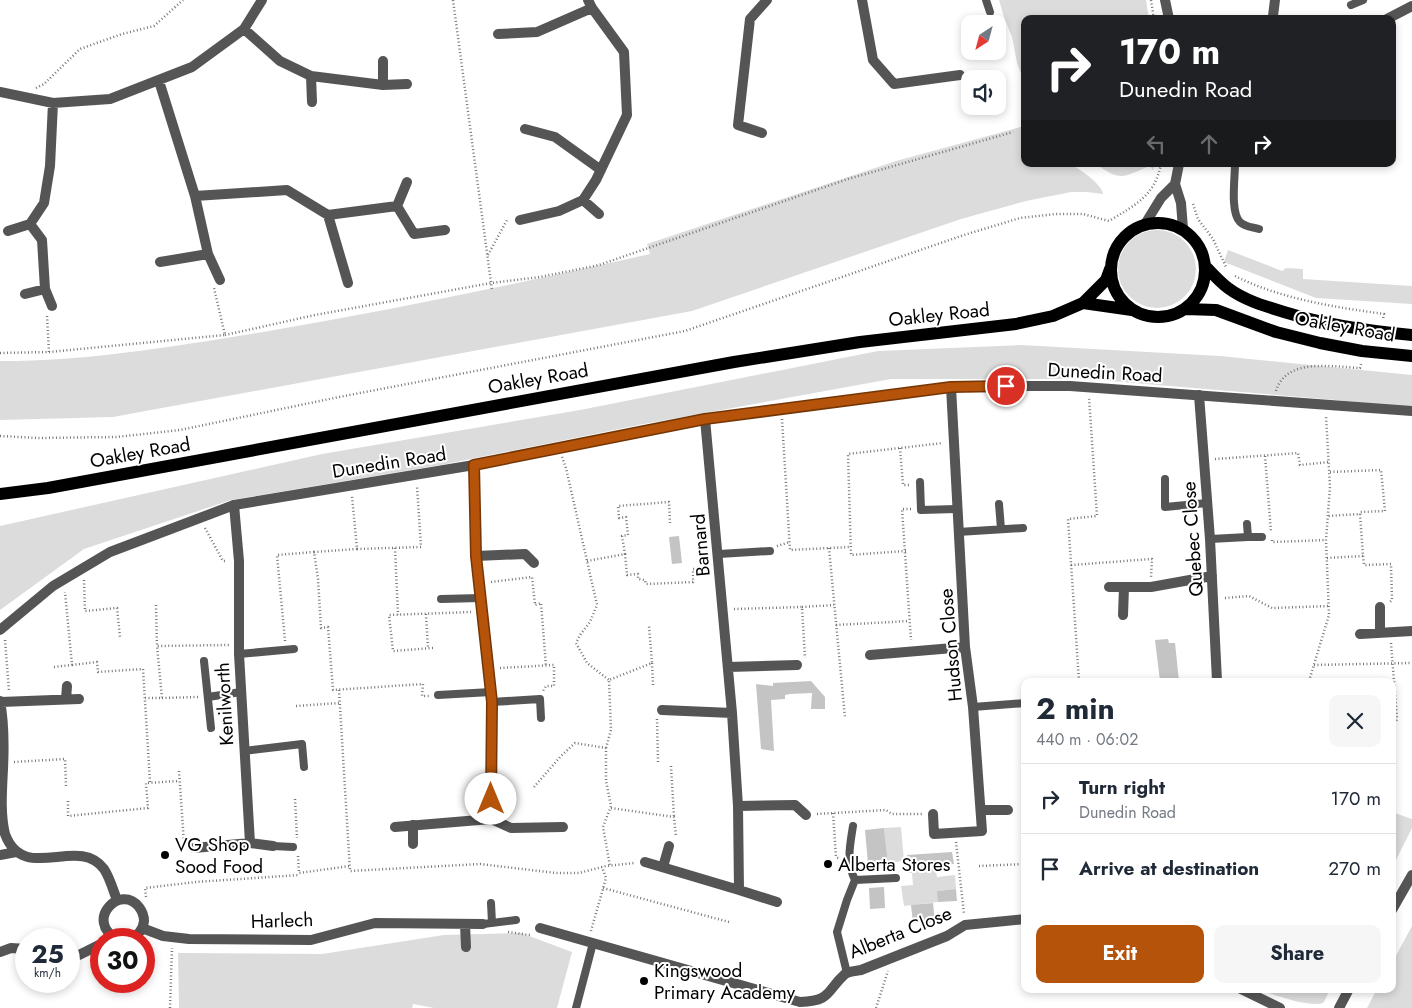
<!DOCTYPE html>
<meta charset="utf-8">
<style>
:root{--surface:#fff;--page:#f6f6f7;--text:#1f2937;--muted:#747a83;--line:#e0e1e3;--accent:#b45309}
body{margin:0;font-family:Jost,sans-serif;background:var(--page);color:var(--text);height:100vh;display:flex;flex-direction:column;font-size:19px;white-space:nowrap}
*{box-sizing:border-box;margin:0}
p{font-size:16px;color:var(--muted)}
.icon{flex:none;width:28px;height:28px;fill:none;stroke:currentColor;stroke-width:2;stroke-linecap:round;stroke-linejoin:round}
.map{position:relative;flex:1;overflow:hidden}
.drawer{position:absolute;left:1021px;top:678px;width:375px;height:315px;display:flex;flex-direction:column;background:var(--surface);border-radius:10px;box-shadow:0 2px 8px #0003}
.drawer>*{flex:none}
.guide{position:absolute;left:1021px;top:15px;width:375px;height:152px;border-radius:10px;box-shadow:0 2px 8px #0003;background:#202124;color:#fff;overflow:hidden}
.needle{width:32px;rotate:216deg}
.tools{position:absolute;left:961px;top:15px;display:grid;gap:10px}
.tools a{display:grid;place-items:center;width:45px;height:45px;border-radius:10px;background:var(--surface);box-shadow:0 2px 8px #0003;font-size:25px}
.speed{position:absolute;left:15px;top:928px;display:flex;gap:10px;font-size:25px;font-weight:700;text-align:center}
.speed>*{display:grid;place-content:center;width:65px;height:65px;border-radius:50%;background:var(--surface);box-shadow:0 2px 8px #0003;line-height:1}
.speed small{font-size:12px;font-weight:400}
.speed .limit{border:8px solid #d22;background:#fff;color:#111}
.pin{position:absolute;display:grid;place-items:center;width:42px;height:42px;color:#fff;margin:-21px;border:2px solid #fff;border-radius:50%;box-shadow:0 1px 5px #0007}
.me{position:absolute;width:55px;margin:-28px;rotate:0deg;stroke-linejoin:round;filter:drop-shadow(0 0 4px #0008)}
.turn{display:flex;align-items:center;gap:18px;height:105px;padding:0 15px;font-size:22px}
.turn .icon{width:65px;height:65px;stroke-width:2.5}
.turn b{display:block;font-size:35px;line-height:42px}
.lanes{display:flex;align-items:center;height:48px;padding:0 15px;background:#0003;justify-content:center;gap:25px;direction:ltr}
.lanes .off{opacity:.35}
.round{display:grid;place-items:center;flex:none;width:52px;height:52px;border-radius:10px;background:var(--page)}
.overview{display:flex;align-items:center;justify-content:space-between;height:85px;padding:0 15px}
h1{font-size:30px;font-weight:700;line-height:38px}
.primary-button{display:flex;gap:10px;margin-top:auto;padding:10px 15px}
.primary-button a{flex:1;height:58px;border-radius:10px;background:var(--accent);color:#fff;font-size:20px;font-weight:700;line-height:58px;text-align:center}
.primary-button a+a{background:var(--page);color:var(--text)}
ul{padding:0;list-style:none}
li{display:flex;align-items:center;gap:15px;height:70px;padding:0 15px;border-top:1px solid var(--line)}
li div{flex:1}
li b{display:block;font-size:19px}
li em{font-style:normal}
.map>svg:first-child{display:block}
.green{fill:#dcdcdc}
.building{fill:#c4c4c4}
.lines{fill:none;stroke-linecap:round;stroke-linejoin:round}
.path{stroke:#777;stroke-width:2.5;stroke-dasharray:1 2.5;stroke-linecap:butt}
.service{stroke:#555;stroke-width:8}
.minor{stroke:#555;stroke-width:10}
.tertiary{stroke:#555;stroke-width:10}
.primary{stroke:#000;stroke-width:12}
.route-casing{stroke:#753606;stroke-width:12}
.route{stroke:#b45309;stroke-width:9}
.poi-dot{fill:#000;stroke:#fff;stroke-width:2}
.labels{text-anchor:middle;stroke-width:4;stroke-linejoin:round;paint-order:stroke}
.street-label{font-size:19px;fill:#000;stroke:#fff}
.poi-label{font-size:19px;fill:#000;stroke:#fff;text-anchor:start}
</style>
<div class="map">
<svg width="1412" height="1008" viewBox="0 0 1412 1008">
<rect width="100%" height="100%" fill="#fff"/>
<path class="green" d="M999,0h147l3,19h-124v85l-3,-12v-16l-5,-13 -5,-26 -8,-20z
M1024,126l1,38c10,0 36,-3 44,0 9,3 34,21 34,30l-16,-2h-16l-45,9 -65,18 -269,92 -579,106 -113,3v-59c88,0 176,-15 263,-29 130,-22 258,-49 387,-78l-3,-10 249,-83z
M1096,164h59l-2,6 -3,-4c-27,11 -29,16 -54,-2z
M1118 269a39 39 0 1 1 78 0a39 39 0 1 1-78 0Z
M1228,250l54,21 4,-3 17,1v10l109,7v18l-96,-6 -92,-36z
M1021,345l199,11 192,19v33l-76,-8 -250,-21h-195l-247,45 -203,41 -210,35 -147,49 -84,61v-84l322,-72 258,-44 298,-59z
M1392,812l20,7v9l-19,38z
M901,827l3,34 -16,2 -4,-35z
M927,865h8l2,12 18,-2 1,14 -18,2v11l-34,4 -3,-20 12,-1 -1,-12h-3l-1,-7z
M1412,926v82h-45l10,-19h15l1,-28z
M521,933l51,19 -15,56h-123l-21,-4 -1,4h-233l-1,-55 144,1 122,-19z
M1259,989h71c-2,4 -4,10 -7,14 -13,5 -50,-8 -64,-14z"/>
<path class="building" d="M679,536l3,27 -10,1 -3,-27z
M1168,639l1,4h6l4,38h-19l-5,-41z
M811,681l14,16v12h-14l1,-16 -22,1 -5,1v4l-14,1 3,51 -13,-2 -5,-65 17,2v-3z
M884,828l4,35 -20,1 -3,-34z
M952,852l2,12 -46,2 -1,-11z
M884,887l1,21 -15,1 -1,-21z
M956,889l1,12 -19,1 -1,-11z
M933,903l2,19 -22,1 -2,-18z"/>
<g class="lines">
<path class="path" d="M453,0l39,290
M1151,0l3,19
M36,88l8,-4 36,-35 42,-15 32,-8 29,-26
M1193,204l5,15 15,20 13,28
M488,255l19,-35h2
M1235,276c46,23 99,31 149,38l-1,5
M47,316l2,36
M225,335l90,-20 176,-32 49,-6 59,-12 249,-86 165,-47
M0,353l49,-1 176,-17 -11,-47
M1276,391c10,-34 57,-24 84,-23l1,-4
M782,419l8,131 60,-3
M0,436l38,2 78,-1 64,-7 159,-33 346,-66 279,-96 56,-17 36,-4h27l26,7c26,-16 46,-25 52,-57
M900,448l3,37h6
M1265,456l6,76
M562,457l4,11 31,137 -7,17 -10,13 -4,8 11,20 22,17
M1215,459l83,-6 2,12 29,-3
M1330,472l51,-2 4,41 -25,1v2
M911,509h-9l9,131
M205,528l18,33h4
M1272,540v2l54,-2
M777,546l13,-4
M395,548l3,67
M829,548l16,170
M357,549l64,-2 -4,-61
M906,551l-55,4 -3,-101 95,-11
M314,552l43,-3 -5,-53
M625,554l2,21 11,-1v5l7,1 1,4 47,-2v-13l14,1
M1363,556l1,9 27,-1 1,36 -3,3
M1327,558l36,-2 -3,-42 -32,2
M587,561l38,-7 -3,-18 6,-1 -2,-18 -7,1 -1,-12 51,-4 1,21
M1071,565l81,-6 -1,18
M84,580l1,31 32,-3 3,29
M491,582l41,-5 3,28 6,-2 5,63
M1225,598l24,-2 23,12 56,-2
M156,605l1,41
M802,607l32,-2
M734,609l68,-2 3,51
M426,614l2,35
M836,625l73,-4
M5,640l4,51
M285,641l-8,-86 37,-3 4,27 3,49 7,-1 5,63 90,-6 -1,12h7
M1391,643l6,76 -5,9
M433,648l-40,3 -4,-36 82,-3
M652,663l1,22
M72,665l25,-3 1,10 45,-3 7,113
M1314,665l98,-2
M54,667l18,-2 -7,-73
M500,668l54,-3v21h-8l-3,5
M1079,681l-11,-162 29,-3 -8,-119
M1309,681l20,-66 -3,-75 4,-53 -4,-71
M339,690l11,181 130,-7 76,9h23l27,-7 28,-3
M145,698h17l-5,-52 73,-1
M162,698l36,-1
M296,706l44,-3
M657,719l1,43
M606,748l5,-18 -2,-50 43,-17 -3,-37
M14,762l51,-3 1,28
M671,766l3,51
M179,771l5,72
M534,787l27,-31 14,-13 31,5v33l5,25 -8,21 7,39
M295,799l2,39
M68,801v15l80,-8 -2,-25 33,-2
M611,808l63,9 2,20
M833,813l3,44 4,2
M817,814l69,-4 6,4h31
M956,842l8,72
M298,856l1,17 51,-7
M979,866l46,-2
M603,888l126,34
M146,897l-1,-9 51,-6 103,-7
M591,931l15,-53 -4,-11
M508,932l22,3
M170,1008l2,-60
M876,1008l12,-37"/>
<path class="service" d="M986,0l4,12
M1351,5l12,-5
M1235,164c0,14 -5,48 5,58 5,5 12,5 19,7
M1165,479v28l42,-4
M920,482l1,28 35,-1
M999,504l2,25
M1247,524l1,13h14
M958,532l65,-4
M1210,539l38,-2
M719,554l51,-3
M441,599l40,-1
M239,654l55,-5
M204,661l7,67
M438,695l53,-3
M208,697l33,-5
M492,702l48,-3 1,19
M973,707l52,-4
M244,751l58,-7 2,23
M853,826c-3,19 -7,36 2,54
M273,846l20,1
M491,903l1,20
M483,924l33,-4
M847,973l-10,-41 10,-32 8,-20 41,-2
M576,1008l17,-65"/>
<path class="minor" d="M862,0l11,60 21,24 66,-9
M1273,16l2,-16
M1387,19l25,-13
M244,29l36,32 31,15 72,9 24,-1
M498,34l39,-2 55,-24
M383,61v24
M311,76l1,26
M159,81l36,115 92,-6 41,25 69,-9 10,-24
M0,92l53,11 57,-4 82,-32 52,-38 18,-29
M525,129l30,8 46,33
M762,133l-24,-8 12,-106 17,-19
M583,200l16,14
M397,206l17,28 31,-4
M328,215l20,68
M520,220l39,-9 24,-11 13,-20 31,-65 -3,-63 -32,-44 -4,-8
M8,231l22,-7
M208,254l12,26
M160,262l48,-8 -13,-58
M25,294l20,-5
M52,306l-7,-17 -3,-49 -12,-16 14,-21 6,-37 3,-63
M1199,395l11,144 7,142
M476,556l49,-2 9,9
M1109,587h42l61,-11
M1123,615l1,-28
M1380,633v-26
M1360,634l52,-3
M870,655l95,-8
M728,667l69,-2
M66,699l1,-13
M0,701c4,21 4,47 3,68 -1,21 -3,45 2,65 19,51 73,0 99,35 6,9 9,21 13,31
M1,702l78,-3
M662,710l70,3
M738,806l57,-1 11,10
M981,810h27
M933,814l1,20 48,-3 -9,-124 -8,-60 -14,-260
M491,819l20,9 52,-1
M413,825v19
M395,827l96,-8 1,-117 -16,-146 -2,-91
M250,843l23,3
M194,848l56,-5 -11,-189v-93l-5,-56
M0,855l16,-3
M645,862l94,28 -1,-84 -6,-93 -27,-294
M663,867l6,-21
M739,890l38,12
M465,924l1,23
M142,928l21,8 26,3 122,1 64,-17 108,1
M540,928l260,74c32,-1 26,-11 45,-28 4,-3 11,-3 16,-4l86,-34 18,-11 60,-6
M117,939c-33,-18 3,-56 22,-32 3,4 5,9 5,14 -1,9 -7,15 -14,18
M0,952l11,-4 15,1
M69,956l10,-1 22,-11
M1241,989l39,19"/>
<path class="tertiary" d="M1165,0l4,19
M1179,164l-4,20 6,19 2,26
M1145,224l16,-26 14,-14
M0,630l53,-44 57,-34 124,-47 240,-40 231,-46 246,-32 56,-1h63l342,25
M1392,910l20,-35
M1339,1008l10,-19"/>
<path class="primary" d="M1111 270a47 47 0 1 1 94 0a47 47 0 1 1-94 0Z
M1206,267c7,7 14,15 22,21 16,12 36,18 56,24 42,13 84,19 128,23
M1083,303l49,7
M1185,309l31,1 60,22 44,11 42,8 50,5
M0,494l48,-6 686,-126 126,-20 156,-18 37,-8 30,-13 23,-23 4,-11"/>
</g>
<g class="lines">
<g class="route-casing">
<path id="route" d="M491,799l1,-97 -16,-146 -2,-91 231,-46 246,-32 55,-1"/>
</g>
<use href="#route" class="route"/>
</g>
<g class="poi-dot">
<circle cx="165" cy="855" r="5"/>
<circle cx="828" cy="864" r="5"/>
<circle cx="644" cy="981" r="5"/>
</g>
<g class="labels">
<g class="street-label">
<text transform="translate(939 314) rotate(-6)" y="7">Oakley Road</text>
<text transform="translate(1345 326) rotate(10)" y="7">Oakley Road</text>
<text transform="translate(1105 372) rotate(3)" y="7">Dunedin Road</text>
<text transform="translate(538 378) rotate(-10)" y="7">Oakley Road</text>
<text transform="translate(140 452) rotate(-10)" y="7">Oakley Road</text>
<text transform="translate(389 462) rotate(-9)" y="7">Dunedin Road</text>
<text transform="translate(1192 539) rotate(-94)" y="7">Quebec Close</text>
<text transform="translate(700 545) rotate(-95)" y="7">Barnard</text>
<text transform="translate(950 645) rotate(-95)" y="7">Hudson Close</text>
<text transform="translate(224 704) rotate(-93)" y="7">Kenilworth</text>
<text transform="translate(282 920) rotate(-2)" y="7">Harlech</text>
<text transform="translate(900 932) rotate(-22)" y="7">Alberta Close</text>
</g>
<g class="poi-label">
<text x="175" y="851">VG Shop<tspan x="175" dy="22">Sood Food</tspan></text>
<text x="838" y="871">Alberta Stores</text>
<text x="654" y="977">Kingswood<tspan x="654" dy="22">Primary Academy</tspan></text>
</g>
</g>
</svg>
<div class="tools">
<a><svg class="needle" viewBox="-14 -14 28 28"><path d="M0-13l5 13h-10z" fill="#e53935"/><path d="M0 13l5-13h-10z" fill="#747a83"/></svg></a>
<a><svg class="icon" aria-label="sound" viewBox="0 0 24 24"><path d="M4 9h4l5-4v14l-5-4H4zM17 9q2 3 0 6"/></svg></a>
</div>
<div class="speed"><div>25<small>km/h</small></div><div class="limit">30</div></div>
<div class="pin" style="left:1006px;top:386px;background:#d93025"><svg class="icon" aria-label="arrive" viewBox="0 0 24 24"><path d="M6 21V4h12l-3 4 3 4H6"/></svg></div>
<svg class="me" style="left:491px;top:799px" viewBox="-20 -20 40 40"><circle r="19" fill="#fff"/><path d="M0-13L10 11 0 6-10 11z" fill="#b45309"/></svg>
<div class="guide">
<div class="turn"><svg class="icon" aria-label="right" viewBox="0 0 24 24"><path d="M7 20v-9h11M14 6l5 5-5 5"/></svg><div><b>170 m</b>Dunedin Road</div></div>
<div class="lanes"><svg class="icon off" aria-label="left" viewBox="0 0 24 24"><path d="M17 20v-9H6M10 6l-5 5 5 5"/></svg><svg class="icon off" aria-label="ahead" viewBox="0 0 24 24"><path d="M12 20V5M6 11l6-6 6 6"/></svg><svg class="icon" aria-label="right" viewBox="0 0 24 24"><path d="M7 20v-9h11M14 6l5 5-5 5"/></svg></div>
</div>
<section class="drawer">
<div class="overview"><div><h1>2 min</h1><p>440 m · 06:02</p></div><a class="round"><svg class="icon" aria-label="close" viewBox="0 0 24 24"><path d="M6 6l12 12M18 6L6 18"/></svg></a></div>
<ul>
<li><svg class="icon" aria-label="right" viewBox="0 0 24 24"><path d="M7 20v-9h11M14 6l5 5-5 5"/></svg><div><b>Turn right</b><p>Dunedin Road</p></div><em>170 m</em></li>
<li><svg class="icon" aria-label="arrive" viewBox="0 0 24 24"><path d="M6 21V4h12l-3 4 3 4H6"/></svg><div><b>Arrive at destination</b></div><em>270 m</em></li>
</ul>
<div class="primary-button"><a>Exit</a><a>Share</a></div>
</section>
</div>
